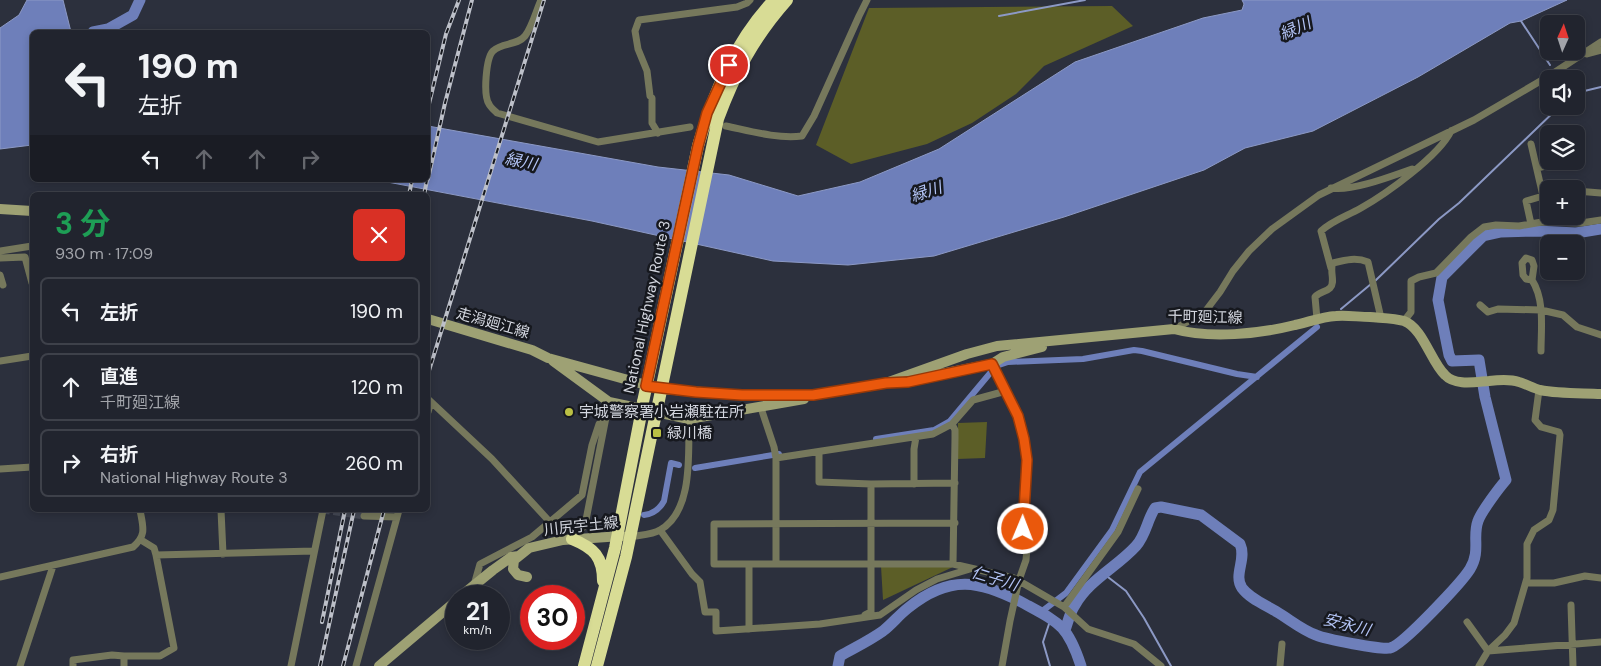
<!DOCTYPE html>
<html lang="ja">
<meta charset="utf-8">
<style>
:root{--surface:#21242e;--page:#2d303a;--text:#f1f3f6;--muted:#a2a4aa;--line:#3e414a}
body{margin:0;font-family:"DM Sans","Noto Sans JP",sans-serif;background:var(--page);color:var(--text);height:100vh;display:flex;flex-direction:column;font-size:19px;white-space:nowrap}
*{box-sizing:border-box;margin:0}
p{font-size:16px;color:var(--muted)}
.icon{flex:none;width:28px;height:28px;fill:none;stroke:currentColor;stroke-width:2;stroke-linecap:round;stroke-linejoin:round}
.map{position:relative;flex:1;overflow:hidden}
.sheet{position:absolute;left:30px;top:192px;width:400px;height:320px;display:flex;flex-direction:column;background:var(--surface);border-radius:8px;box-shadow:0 2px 8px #0003,0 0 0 1px var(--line)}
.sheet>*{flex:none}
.banner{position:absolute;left:30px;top:30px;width:400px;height:152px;border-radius:8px;box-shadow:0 2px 8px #0003,0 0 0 1px var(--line);background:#21242e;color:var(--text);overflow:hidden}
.needle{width:32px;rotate:3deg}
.tools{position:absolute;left:1540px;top:15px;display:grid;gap:10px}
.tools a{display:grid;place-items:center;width:45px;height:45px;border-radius:8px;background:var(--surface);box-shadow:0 2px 8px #0003,0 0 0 1px var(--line);font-size:25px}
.speed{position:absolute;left:445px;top:585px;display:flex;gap:10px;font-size:25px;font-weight:700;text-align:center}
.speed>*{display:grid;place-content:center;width:65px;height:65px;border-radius:50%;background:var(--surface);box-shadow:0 2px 8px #0003,0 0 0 1px var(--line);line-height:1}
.speed small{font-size:12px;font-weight:400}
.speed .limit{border:8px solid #d22;background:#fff;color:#111}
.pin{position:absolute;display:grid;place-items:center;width:42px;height:42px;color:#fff;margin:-21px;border:2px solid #fff;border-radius:50%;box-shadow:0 1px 5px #0007}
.me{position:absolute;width:55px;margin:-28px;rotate:1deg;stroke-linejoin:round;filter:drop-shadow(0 0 4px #0008)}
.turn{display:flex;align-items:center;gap:18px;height:105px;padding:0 25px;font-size:22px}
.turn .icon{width:65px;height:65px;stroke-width:2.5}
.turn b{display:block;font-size:35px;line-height:42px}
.lanes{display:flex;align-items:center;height:48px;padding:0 25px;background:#0003;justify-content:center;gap:25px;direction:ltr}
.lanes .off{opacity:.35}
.round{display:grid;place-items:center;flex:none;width:52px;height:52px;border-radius:8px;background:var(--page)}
.summary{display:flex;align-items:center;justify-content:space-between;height:85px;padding:0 25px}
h1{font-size:30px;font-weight:700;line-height:38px;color:#1e9e55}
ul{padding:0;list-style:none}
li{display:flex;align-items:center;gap:15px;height:68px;margin:0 10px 8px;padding:0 15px;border:2px solid var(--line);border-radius:8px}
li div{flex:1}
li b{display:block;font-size:19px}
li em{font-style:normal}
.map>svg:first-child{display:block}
.green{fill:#5c5e27}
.water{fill:#6e7fba;stroke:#8c99c5}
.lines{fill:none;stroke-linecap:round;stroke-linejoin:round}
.stream{stroke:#8c99c5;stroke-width:2}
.canal{stroke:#6e7fba;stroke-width:6}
.river{stroke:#6e7fba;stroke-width:11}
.street-tunnel{stroke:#454955;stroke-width:7;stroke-dasharray:7 3.5;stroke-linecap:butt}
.street{stroke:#76785c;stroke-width:7}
.secondary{stroke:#9ea174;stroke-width:10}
.highway{stroke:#d8dc95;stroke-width:12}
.rail-casing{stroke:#bdc0c9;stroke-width:4}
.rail{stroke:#16181e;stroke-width:2;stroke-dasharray:5.5;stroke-linecap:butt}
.highway-bridge{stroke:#d8dc95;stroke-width:12}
.route-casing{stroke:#983908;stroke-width:12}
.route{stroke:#ea580c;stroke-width:9}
.poi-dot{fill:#bbc044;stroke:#16181e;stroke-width:2}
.labels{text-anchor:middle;stroke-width:5;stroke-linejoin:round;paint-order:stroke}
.street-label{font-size:15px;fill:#d3d6df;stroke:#16181e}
.poi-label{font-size:15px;fill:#d3d6df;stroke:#16181e;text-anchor:start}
.water-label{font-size:16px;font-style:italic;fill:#b3c4f6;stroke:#16181e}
</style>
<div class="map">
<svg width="1601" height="666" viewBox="0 0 1601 666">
<rect width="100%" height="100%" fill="#2c303d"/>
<path class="green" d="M1112,6l21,20 -89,40 -28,28 -44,29 -45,21 -76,20 -35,-19 53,-137z
M987,422l-2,36 -28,1 1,-36z
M881,566h74l-72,34z"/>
<path class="water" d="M27,0h36l8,32h-39v113l-32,4v-121l19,-13z
M1242,0h325l-46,21 -11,2 -92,54 -105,54 -68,17 -41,22 -140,47 -130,39 -86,9 -75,-4 -181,-40 -215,-41h51v-54l230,41 71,8 69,21 62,-14 79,-33 136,-87 128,-44 39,-8 2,-6z"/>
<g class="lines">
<path class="stream" d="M999,16l86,-16
M1521,21l29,44
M1576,93l25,-6
M1375,281l64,-62 20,-16 101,-97
M1341,309l30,-25
M1104,574l22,17 18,27 27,48
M1050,666l-7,-24 8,-24"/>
<path class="canal" d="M999,365l9,-3 75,-3 51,-9 8,1 95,23 20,3
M876,439l58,-9 16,-9 41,-49
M695,468l84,-14
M644,515c9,-1 15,-5 20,-14l7,-38 8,2
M1041,612l25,-19 46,-63 28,-58 177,-145"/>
<path class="river" d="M93,32l15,-3 25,-14 7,-15
M1065,630c3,-8 5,-18 10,-25 14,-25 42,-38 61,-59 10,-11 11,-26 19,-38l6,-1 40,8 39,29c7,15 -7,31 2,44 8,11 24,17 35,24 12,7 25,18 39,23 9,4 65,15 74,13 12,-2 72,-66 80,-79 11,-18 2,-32 8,-48 3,-9 21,-33 28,-41l-21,-83 -6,-37 -27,1 -3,-6 -11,-55 4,-23 41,-41 18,-4 36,-1 39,2 25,-4
M838,666l2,-10c14,-8 29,-15 43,-25 9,-7 16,-16 25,-23 42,-34 72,-28 117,-4 35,19 43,22 56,62"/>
<path class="street-tunnel" d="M323,510l41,6"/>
<path class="street" d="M541,0c-5,11 -9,27 -16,36 -8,10 -23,6 -32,15 -7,7 -10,44 -4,53 1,3 5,6 8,9l101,29 92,-15
M1587,54l14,-4
M726,126c24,5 51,13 76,10l12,-20 45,-100 8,-16
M658,133l-6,-10v-25l-2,-2 -3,-25 -9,-22 -3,-18 4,-11 98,-13 10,-4 3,-3
M1537,168l17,-4
M1331,188c20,4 61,-12 81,-19
M1576,191l25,2
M1531,224l-5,-23 17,-5 -12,-52
M0,251l32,-5
M0,258l25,-1 7,26
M1331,268l-10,-37c12,-11 26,-15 40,-23 25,-14 78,-52 90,-77
M0,275l3,10
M1532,280l2,-14 -2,-6 -6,-2 -4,5 1,12 3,4 6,1c13,20 9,49 9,71
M1480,305l8,7 10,-3 43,1 22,5 14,12 24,8
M1317,319l-2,-22c4,-5 11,-5 15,-9 6,-6 -1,-17 3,-25 12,-3 23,-6 35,-1l13,56
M1404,321l7,-9v-31l8,-4 17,-4 35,-36 13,-10 12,-2 23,1 23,-4 39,1 20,-3
M1174,329l30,-16 16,-21 13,-21 16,-20 23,-22 47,-34 155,-75 75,-44 52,-34
M0,361l32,-5
M992,364l26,52 6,23 3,22 -4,68 4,19 -1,12 -7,20 -9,41 -8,45
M428,399l64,60 57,62
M761,408l13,39 2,11v106
M428,412l3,-10
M952,424l3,6v8l-2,126
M819,453v29l52,2 84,-1
M776,458l157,-24 19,-10 21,-24 33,-9
M0,469l32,-2
M914,484v-35l2,-12
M221,510l2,44
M364,516l33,1
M955,523l-241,1v40h239l61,14 50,29 24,22 46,15 27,22
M660,530l32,44 8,8 5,30h11v19l104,-7 60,-9 36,-25 21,-11 33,-10
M630,537c9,-2 22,-2 30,-7 34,-19 28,-78 29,-111
M572,539l13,-14 24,-123
M156,555l158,-4
M0,577l133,-30c14,-12 10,-20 7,-37
M1526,583h28l31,-7 16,2
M474,585l6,-21 52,-27 50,-42 10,-50 7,-21 6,-5
M1571,605l2,61
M1064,607l54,-75 20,-43
M865,615l6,-3v-128
M1467,622l21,29
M749,629v-65
M1488,651l113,-9
M20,666l33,-100
M73,666v-6l39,-5 12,1
M124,666v-10h36l14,-8 -18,-93 -2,-7 -13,-8
M291,666l32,-156
M356,666l43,-156
M1280,666l2,-22
M1479,666l9,-15 17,-16 9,-12 13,-45v-34l7,-14 15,-10 4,-10 7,-75 -1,-3 -18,-5 -6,-7 4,-30"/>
<path class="secondary" d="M0,209l32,2
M428,319l104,31 16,8 113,31 81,6h71l73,-12 81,-29 30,-8 177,-17c36,10 85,5 121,-4 14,-3 26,-8 41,-9 11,-1 23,1 34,1 10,1 24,1 34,4 19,7 27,41 41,54 10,11 30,7 44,6 9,-1 21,-2 30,1 7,2 14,6 21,8 20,4 41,3 61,4
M553,361l56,41 80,17 115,-20
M900,382l92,-18 11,-7 39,-10
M519,556l-5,4 -1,9 5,6 9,2
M461,596l32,-26 18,-13 8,-1 10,-8 34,-8 59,-4
M379,666l77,-65"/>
<path class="highway" d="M643,402l55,-256c15,-53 38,-106 76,-146
M658,405l60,-286c17,-46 36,-82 69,-119
M572,539c22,9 31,18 31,42
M584,666l31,-118 26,-134
M597,666l29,-109 29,-139"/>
<g class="rail-casing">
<path id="rail" d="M428,108l18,-74 13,-34
M428,179l17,-76 27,-103
M409,195l3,-15
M424,195l3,-15
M428,374l116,-374
M322,622l23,-112
M320,666l34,-156
M343,666l41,-156"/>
</g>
<use href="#rail" class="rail"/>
<path class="highway-bridge" d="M641,414l2,-12
M655,418l3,-13"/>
</g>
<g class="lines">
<g class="route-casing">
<path id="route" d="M729,65l-22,48 -9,33 -52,240 50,6 46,3h71l73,-12 22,-1 84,-18 26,52 6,23 3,21 -4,69"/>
</g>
<use href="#route" class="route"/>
</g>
<g class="poi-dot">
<circle cx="569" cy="412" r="5"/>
<rect x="652" y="428" width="10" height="10" rx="2.5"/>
</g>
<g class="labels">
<g class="street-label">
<text transform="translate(647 307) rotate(-78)" y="5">National Highway Route 3</text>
<text transform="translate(1205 317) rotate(1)" y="5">千町廻江線</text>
<text transform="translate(493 323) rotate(16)" y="5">走潟廻江線</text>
<text transform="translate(581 526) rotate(-6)" y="5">川尻宇土線</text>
</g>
<g class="poi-label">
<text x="579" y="417">宇城警察署小岩瀬駐在所</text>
<text x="667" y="438">緑川橋</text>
</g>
<g class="water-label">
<text transform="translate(1295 28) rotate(-24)" y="6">緑川</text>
<text transform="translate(521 161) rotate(12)" y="6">緑川</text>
<text transform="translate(926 191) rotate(-18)" y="6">緑川</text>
<text transform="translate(995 578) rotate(17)" y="6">仁子川</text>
<text transform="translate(1347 624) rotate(14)" y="6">安永川</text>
</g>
</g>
</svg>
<div class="tools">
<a><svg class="needle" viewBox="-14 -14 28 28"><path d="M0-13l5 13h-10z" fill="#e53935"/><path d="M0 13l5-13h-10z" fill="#a2a4aa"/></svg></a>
<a><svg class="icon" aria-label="sound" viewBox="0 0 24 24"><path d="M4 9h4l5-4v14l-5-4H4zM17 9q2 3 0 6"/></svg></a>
<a><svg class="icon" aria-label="layers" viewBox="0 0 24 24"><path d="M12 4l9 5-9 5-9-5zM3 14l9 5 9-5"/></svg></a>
<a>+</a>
<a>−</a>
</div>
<div class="speed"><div>21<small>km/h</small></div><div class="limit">30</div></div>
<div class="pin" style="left:729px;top:65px;background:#d93025"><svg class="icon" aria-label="arrive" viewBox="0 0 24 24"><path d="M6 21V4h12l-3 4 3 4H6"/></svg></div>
<svg class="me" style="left:1023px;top:529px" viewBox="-20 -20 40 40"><circle r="17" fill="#ea580c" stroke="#fff" stroke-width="3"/><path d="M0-11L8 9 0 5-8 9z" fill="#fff"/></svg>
<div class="banner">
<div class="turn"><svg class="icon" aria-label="left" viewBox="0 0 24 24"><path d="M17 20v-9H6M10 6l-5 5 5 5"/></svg><div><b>190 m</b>左折</div></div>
<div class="lanes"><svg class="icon" aria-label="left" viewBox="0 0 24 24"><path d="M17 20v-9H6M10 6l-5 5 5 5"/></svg><svg class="icon off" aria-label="ahead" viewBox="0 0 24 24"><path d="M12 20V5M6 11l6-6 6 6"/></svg><svg class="icon off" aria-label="ahead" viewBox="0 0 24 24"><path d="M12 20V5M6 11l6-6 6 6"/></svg><svg class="icon off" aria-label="right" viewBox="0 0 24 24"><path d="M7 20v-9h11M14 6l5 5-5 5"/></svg></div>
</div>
<section class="sheet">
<div class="summary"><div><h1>3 分</h1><p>930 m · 17:09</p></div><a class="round" style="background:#d93025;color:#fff"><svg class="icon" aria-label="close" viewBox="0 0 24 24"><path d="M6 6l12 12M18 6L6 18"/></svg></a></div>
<ul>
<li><svg class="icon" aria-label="left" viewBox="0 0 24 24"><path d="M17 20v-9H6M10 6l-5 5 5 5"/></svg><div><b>左折</b></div><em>190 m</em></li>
<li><svg class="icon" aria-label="ahead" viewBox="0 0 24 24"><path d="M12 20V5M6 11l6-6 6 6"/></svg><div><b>直進</b><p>千町廻江線</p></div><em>120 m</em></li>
<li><svg class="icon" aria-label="right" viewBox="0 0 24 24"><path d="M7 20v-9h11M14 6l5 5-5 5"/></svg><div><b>右折</b><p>National Highway Route 3</p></div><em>260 m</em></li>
</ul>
</section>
</div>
